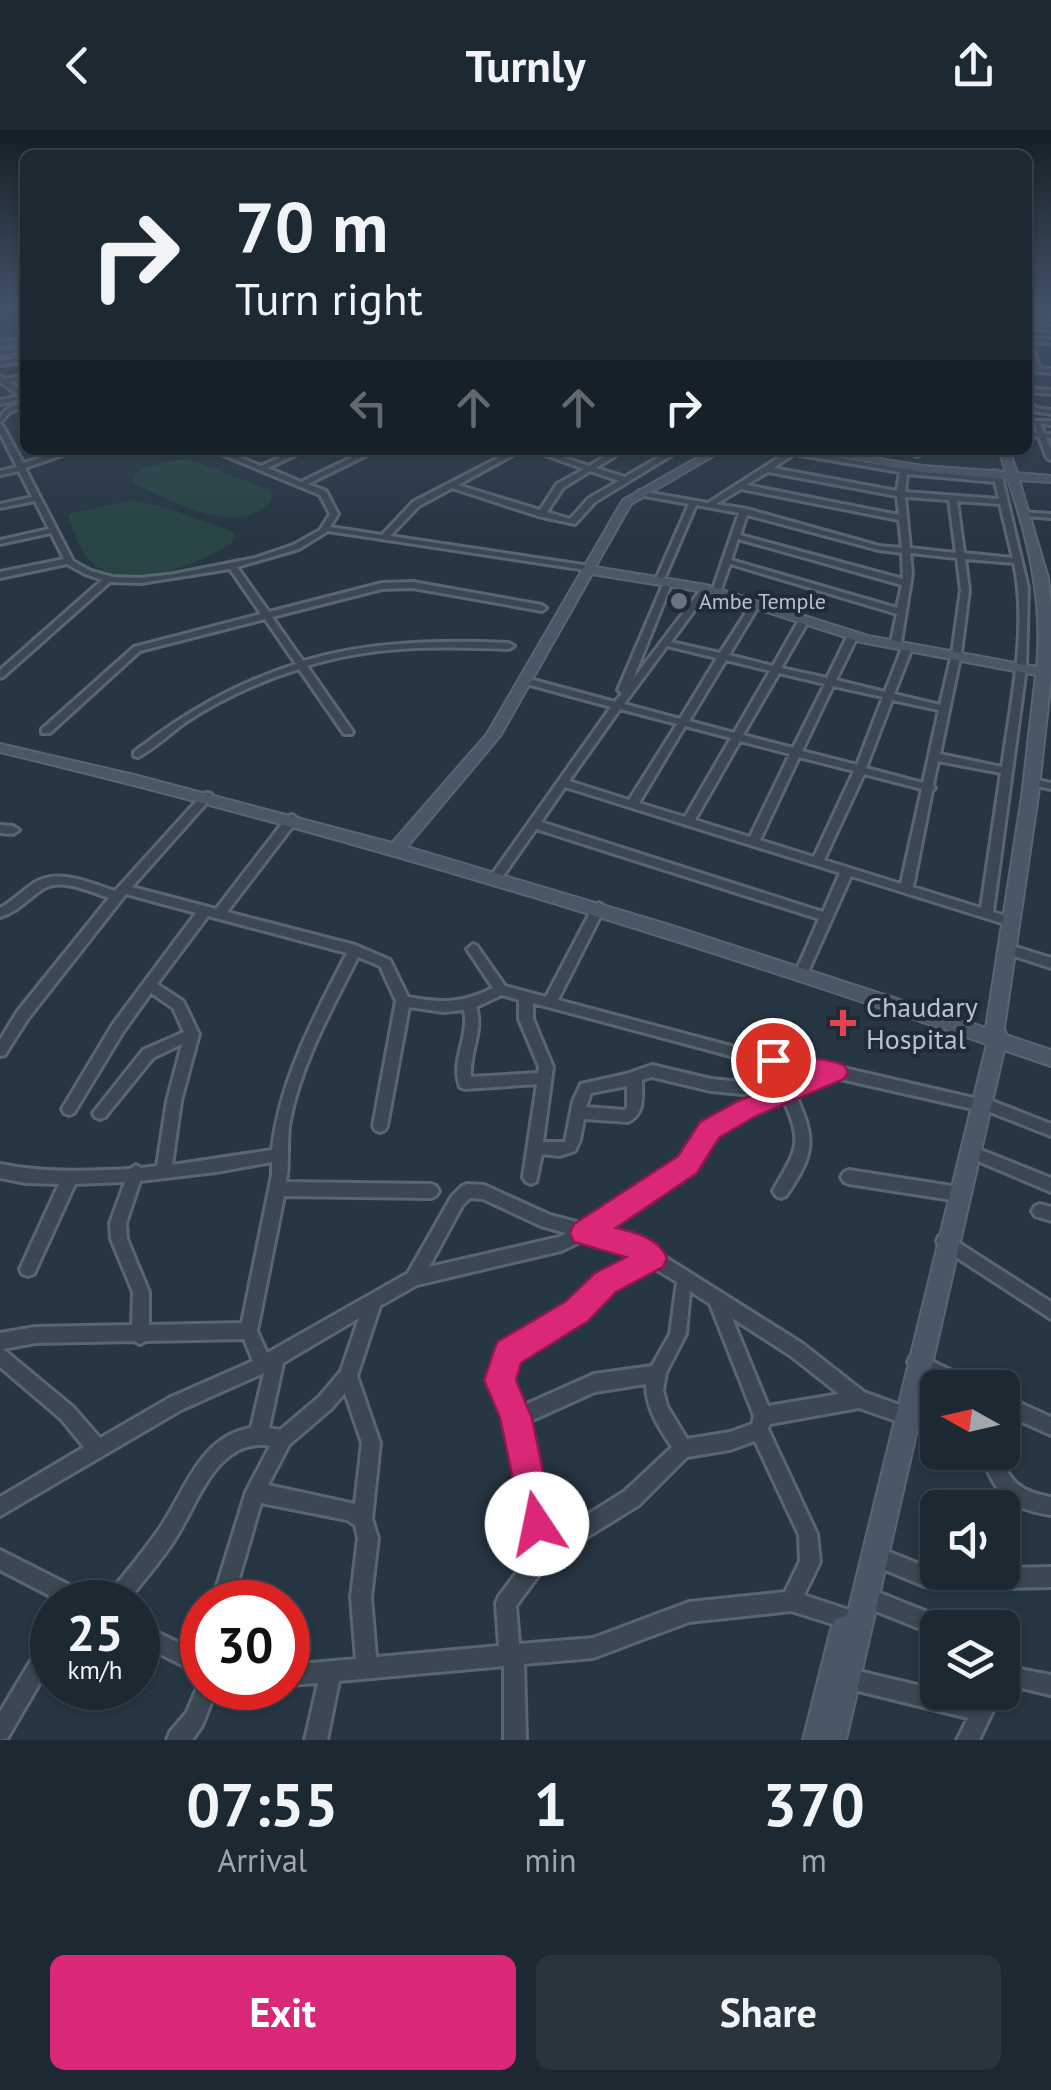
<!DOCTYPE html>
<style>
:root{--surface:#1c2832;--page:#29343e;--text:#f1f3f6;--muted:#a0a6ac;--line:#3a444d;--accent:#db2777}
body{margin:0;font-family:"PT Sans",sans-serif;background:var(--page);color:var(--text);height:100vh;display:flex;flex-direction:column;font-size:38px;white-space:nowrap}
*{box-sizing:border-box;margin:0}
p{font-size:32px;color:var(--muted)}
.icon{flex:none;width:55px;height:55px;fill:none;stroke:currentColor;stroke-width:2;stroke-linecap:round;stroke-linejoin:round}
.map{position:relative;height:1610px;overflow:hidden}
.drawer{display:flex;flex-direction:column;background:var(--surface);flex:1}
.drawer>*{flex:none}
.guide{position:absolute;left:20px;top:20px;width:1012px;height:305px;border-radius:15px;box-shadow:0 2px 8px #0004,0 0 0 2px var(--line);background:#1c2832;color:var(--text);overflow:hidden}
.needle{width:65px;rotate:278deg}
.tools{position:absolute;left:920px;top:1240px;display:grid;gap:20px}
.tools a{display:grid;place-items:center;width:100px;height:100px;border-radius:15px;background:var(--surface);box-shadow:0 2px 8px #0004,0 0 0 2px var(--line);font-size:50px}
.speed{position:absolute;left:30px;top:1450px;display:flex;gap:20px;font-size:50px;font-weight:700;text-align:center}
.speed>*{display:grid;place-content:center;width:130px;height:130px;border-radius:50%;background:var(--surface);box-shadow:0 2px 8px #0004,0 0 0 2px var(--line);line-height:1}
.speed small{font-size:25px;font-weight:400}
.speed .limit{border:15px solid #d22;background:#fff;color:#111}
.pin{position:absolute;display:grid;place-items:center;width:85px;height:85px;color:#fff;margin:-42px;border:5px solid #fff;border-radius:50%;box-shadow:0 2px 10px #0007}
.me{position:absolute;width:110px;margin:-55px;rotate:349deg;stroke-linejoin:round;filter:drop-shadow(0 0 8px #0008)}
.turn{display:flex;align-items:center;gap:35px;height:210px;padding:0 50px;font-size:45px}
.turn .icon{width:130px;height:130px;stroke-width:2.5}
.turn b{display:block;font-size:70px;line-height:85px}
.lanes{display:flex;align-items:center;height:95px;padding:0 50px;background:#0003;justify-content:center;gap:50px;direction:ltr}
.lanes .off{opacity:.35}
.eta{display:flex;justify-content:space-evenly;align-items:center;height:170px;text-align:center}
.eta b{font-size:60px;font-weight:800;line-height:70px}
.action{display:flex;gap:20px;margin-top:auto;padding:20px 50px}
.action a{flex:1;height:115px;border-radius:15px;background:var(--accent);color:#fff;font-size:40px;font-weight:800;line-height:115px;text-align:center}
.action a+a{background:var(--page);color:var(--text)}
header{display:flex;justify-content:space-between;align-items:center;height:130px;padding:0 50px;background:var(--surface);font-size:45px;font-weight:800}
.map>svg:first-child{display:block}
.green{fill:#284444}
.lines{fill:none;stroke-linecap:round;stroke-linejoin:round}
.street-casing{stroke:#596570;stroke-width:6}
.secondary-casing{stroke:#596570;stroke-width:4}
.street{fill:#3b4753;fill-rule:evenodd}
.secondary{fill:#495766;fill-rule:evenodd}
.route{fill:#db2777;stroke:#8e194d;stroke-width:2.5}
.worship-dot{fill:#6b7280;stroke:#1f2c38;stroke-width:4}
.health-dot{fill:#e0444e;stroke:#1f2c38;stroke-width:4}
.labels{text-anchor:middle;stroke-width:8;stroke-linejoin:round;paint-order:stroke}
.far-poi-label{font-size:22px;fill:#b8c2cd;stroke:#1f2c38;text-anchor:start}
.poi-label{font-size:28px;fill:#b8c2cd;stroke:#1f2c38;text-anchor:start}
</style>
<header><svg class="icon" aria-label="back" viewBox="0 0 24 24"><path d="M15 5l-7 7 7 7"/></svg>Turnly<svg class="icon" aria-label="share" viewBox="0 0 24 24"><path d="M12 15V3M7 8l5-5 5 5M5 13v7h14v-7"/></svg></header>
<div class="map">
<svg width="1051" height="1610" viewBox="0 0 1051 1610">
<rect width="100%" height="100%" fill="#263643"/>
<path class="green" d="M185,328l85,32 2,8c-30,45 -102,1 -137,-14l-2,-6 6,-9z
M132,370l32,7 70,25v9c-31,22 -98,49 -135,27 -18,-12 -26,-34 -31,-54z"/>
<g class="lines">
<g class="street-casing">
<path id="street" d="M1051,180v4l-23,6v-4z
M25,191v11l-3,-2v-7z
M1028,193l23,4v4l-23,-4z
M25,208v4l-25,4v-4z
M1028,208l23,1v4l-23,-1z
M1028,213l3,2 9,23 11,1v4l-23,-2v-4l6,1 -6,-17z
M25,217v4l-25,4v-4z
M25,227v4l-25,4v-4z
M25,245v4l-16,3 16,12v5l-25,5v-4l20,-4 -20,-14v-6l5,3z
M1028,258l23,2v4l-23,-2z
M1028,271l8,7 15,2v4l-19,-3 -4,-4z
M25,272v4l-15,6 -10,11c0,-14 13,-17 25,-21z
M1034,291h17v4l-11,-1 4,9 7,1v4h-5l5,11v11l-4,-2 -8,-21 -11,-1v-4l9,1z
M0,294l3,2 20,37 42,-13h12l-52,18 48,93 18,10 22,6 28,1 33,-4 81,-16 38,-13 27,-15 10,-16 -10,-19 -109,-45h10l40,16 35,-16h10l-38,18 33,14 66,-32h10l-69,34 18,7 12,23 -8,13 52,8 31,-33 100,-52h9l-64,35 82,25 17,-26 27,-15 -53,-19h11l47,16 26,-16h9l-28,18 29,9 46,-27h9l-85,52 -20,22 -37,-8 -86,-28 -33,18 -29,30 200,30 3,1v4l-265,-40 -29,18 -62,18 32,45 113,-29 31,-1 129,23 4,3 -4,3 -129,-23 -31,1 -110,28 31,44c67,-20 137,-21 206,-18l5,3 -5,3c-67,-3 -137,-4 -202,17l46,66 -1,2h-8l-45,-65c-41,13 -80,31 -116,55 -15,11 -29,25 -45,33l-4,-1v-4c52,-40 100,-68 162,-88l-31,-45 -125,32 -90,82h-8v-4l92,-82 127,-33 -31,-45 -89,14 -31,-1 -107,95 -3,1v-8l102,-90 -17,-6 -18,-10 -67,14v-6l64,-13 -13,-26 -51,11v-4l49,-11 -14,-28 -35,7v-4l32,-7 -13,-26 -19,4v-4l17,-4 -17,-34zM590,341l29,10 -30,17 -19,21 -23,-7 16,-24z
M777,320h17l106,18 4,-4 4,2 -1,3 87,8v-6l7,2 27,115 -2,80 -33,244 22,7 2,3 -2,3 -4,1 -160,-50 -44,98 -1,3h-10l-1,-3 24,-55 -283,-90 -35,50 -4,1 -6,-4 120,-169 -88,-24 -2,-2 5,-3 89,24 7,-9 -4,-3 47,-110 7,2 -39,97 70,-92 3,-1 4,3 -39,53 49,11 31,-48 4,-3 4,3 -30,50 44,11 26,-46 5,-3 5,3 -28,48 46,10 21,-43 5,-3 5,3 -22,45 49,12 17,-44 5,-3 5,3 -18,46 46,11 12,-51 9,-64 -4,-32 -47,-5 2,21 -11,68 -5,3 -5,-3 6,-28 -167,-50 -9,25 -7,2 -1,-2 26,-76 -43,-8 -31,72 -4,3 -4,-3 32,-73 -50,-9v-4l69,12 78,-50zM794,324l106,18 -3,19 -124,-23zM768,342l129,24 2,19 -153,-30zM907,344l88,8 4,17 -94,-7zM741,359l158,31 3,28 -23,-2 -132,-37 -31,-5zM905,367l44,3 7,53 -46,-5zM957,371l43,3 13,54 -49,-5zM747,385l132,35 23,3 1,26 -163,-44zM738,409l164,46 -5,23 -166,-48zM965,429l49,4c14,63 -3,140 -12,204l-62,-13 21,-101 8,-63zM667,516l50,12 -37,61 -56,-15zM726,530l44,11 -36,62 -45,-12zM779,543l46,11 -32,64 -50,-13zM833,556l50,11 -26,68 -55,-14zM892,570l47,10 -16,73 -57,-15zM620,579l57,15 -48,76 -60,-19zM685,596l46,12 -46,79 -46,-14zM740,611l50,13 -40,83 -55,-17zM799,627l55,14 -40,86 -54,-17zM938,631l63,12 -20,135 -68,-21 19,-96 3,-3 -2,-3zM864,644l58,15 -21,95 -77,-24zM565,657l275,86 -17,39 -282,-90z
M923,320h12l-18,6 -4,-2z
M1021,382l30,2v4l-27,-2h-3z
M1033,649l18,4v6l-22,-5 -1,-2z
M207,663l4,1 1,2 -1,2 -79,89 84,22 72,-93 4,-1 6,4 -2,3 -69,90 128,33 35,15 18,37c34,6 53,7 85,-9l-26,-39 6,-5 4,2 28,40 41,11 47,-90 6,-4 6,4 -47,93 184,49 93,17 143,33 4,-2 69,27v12l-74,-29 -4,2 -137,-31 -41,16c22,46 19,61 -9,102l-5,2 -5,-2 -3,-5c22,-40 32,-46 10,-92l-33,14 -36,21 -21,35 -90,61 35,10 165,104 61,48 41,15 3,6 -3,6 -6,3 -40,-14 -89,16 -2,5 49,105 3,28 -16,33 51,17 3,7 -3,7 -7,3 -57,-18 -102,11 -96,36 -69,6 2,76h-22v-74l-165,15 -12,59h-22l13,-57 -30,2v-20l68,-6 -5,-62 7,-59 -3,-13 -8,-5 -86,-17 -29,99h-20l34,-110 24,-46c-53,-10 -72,58 -95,93 -14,22 -32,43 -49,63h-22l3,-7c19,-22 37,-44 53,-67 26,-38 40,-92 91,-100l13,-55 -83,37 -181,106v-19l84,-50 -23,-28 -61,-52v-34l35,-6 97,-2 1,-33 -22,-53 -1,-16 15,-41 -50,2 -41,90 -6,2 -6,-2 -2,-5 39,-85 -33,-1 -26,-5v-14c44,9 86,7 130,5l6,-4 5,3 16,-2 10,-65 15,-57 -29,14 -48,59 -5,2 -5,-2 -2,-4 50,-63 41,-18 -11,-24 -22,-15 -28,39 -49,81 -5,2 -5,-2 -2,-4 51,-85 83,-111 -70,-19 -99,126 -22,35 -5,1v-16l17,-28 92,-114c-21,-7 -50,-22 -69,-7 -14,10 -23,21 -40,26v-9c13,-7 22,-17 34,-25 24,-15 56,0 81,8l88,-97zM208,786l139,37c-32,62 -67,126 -75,197l-100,15 9,-64 18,-67 -16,-33 -26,-17zM358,827l22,9 16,35 -23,125 2,4 5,2 5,-2 2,-4 22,-119 34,5 21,-2c6,27 -14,50 -4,77l5,2 72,-5 -14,93 3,5 5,2 5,-2 6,-28 18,2 15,-5 5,-11 4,-21 44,3c17,-8 14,-25 14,-42l10,-3 59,14 52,5 -23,9 -36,21 -21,33 -99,65 -34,-9 -66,-30 -17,-1 -5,2 -10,10 -44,77 -141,80 -10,-22 27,-135 147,2 5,-2 3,-5 -3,-5 -5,-2 -145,-2c4,-20 0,-41 4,-61 11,-58 42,-112 68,-164zM502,865l17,5v19l20,48 -1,6 -67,4c-2,-25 13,-46 5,-70zM533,873l209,56 74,15 -30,12 -75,-7 -59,-14 -26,9 -45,10 -8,17 -8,41h-22l10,-75 -20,-48zM627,956v22l-2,2 -39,-3 5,-14zM272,1032v13l-30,148 -93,2v-33l-22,-53 -1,-16 14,-42 76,-9zM470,1068l13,1 58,27 25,7 -7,4 -130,30 33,-61zM586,1109l42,12 10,7 -38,20 -50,41 -39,20 -18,28 -2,13 16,38 26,133 -34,45 -3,7 3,43 -123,11 -5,-60 7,-59 -6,-19 8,-76 -23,-67 23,-70 37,-21 144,-34zM652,1137l25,15 -7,52 -18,32 -58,8 -74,33 -11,-27 1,-10 13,-19 39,-20 50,-43zM690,1161l20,13 44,112 -2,8 -22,8 -43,7 -20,-33 -4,-16 3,-17 20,-39zM359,1188l-18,53 -22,26 -39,33 -11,-2 14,-65zM732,1188l59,38 48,38 -71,12zM244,1209l9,22 -84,37 -69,40 -27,-31 -70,-58 32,-6 99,-2 6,3 6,-3zM646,1254c0,24 13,44 26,63l-47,44 -75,47 -24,-115 69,-31zM345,1263l17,50 -7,61 -87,-19 21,-40 42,-36zM755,1311l44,94 1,26 -15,31 -96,10 -96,36 -74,6 -3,-38 34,-46 89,-55 48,-48 43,-7z
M0,695l13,1 6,4 -6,4 -13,-1z
M1006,814l45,14v10l-49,-16 -2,-3 2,-3z
M971,1016l80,32v14l-85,-36 -2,-4 2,-4z
M849,1040l103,16 5,2 3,5 -3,5 -5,2 -103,-16 -5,-2 -3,-5 3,-5z
M1040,1074l11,3v14l-16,-5 -3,-5 3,-5z
M945,1104l106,68v17l-112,-73 -2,-5 2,-5z
M917,1224l58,28 2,6h-27l-39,-20 -3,-6 3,-6z
M1002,1265l49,22v18l-49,-22z
M981,1322h18c10,30 21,40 52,45v18c-43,-6 -57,-22 -70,-63z
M875,1416l49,20 14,2v4h64v-4l49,-1v20l-100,2 -27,-3 -56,-23 -3,-7 3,-7z
M0,1420l89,45 3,7h-30l-62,-32z
M865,1457l85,34 3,7h-15v8l-80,-32 -3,-7 3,-7z
M138,1493l64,31v21l-64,-32z
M52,1504v28l-45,77 -7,1v-28l45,-75z
M1002,1527l18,12 31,6v20l-43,-10 -6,-4z
M846,1538l92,22v2h11l28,7 4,-7h21l-23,48h-22l11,-22 -122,-30 -7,-3 -3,-7 3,-7z
M202,1550v8h15l-15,38 -10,14h-25l3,-8 17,-20 13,-31z"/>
</g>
<g class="secondary-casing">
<path id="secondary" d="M1051,186v4l-23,6v-4z
M711,320h12l-92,54 -36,63 111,18 162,51 169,31c6,-66 -8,-125 -29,-188l-85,-7 -120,-22h23l97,16 83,6 -7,-22h10l8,23 34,3v6l-32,-2 29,98 3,27v73l-13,118 -34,232 2,7 45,15v16l-47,-16 -158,690h-43l28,-111 4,-10 12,-3 140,-572c-325,-112 -653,-212 -987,-292v-8l134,31 258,68 95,-109 136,-234zM592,444l112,18 157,50 175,33 -14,121 -36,232 -320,-104 -259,-77 93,-111z"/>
</g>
<use href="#street" class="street"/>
<use href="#secondary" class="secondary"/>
</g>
<linearGradient id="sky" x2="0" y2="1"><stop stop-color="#151e25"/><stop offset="0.44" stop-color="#415266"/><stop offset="1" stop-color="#415266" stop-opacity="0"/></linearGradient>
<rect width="1051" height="402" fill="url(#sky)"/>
<path class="route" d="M773,920l62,12 9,3 4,7 -4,7 -90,38 -35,21 -22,35 -81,55c19,4 43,10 51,30l-4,9 -47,25 -28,29 -67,42 -5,17 16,38 22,106 -5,12 -12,5 -12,-5 -25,-118 -16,-38 13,-38 69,-41 29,-28 31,-16 -52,-15 -4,-9 4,-9 104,-68 22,-34 36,-20 64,-27 -36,-8 -3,-7 3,-7z"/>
<circle class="worship-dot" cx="679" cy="471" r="10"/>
<path class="health-dot" d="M838 878h10v10h10v10h-10v10h-10v-10h-10v-10h10z"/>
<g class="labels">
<g class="far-poi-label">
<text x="699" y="479">Ambe Temple</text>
</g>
<g class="poi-label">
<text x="866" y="887">Chaudary<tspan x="866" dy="32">Hospital</tspan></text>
</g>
</g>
</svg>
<div class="tools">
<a><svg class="needle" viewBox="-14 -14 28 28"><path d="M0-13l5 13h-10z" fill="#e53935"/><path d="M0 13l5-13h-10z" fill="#a0a6ac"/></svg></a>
<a><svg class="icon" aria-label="sound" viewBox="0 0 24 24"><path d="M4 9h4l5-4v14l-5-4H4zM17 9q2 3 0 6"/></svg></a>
<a><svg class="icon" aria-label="layers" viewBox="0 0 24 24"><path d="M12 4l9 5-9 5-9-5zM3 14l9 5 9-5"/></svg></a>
</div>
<div class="speed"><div>25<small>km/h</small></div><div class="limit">30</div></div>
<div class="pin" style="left:773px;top:930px;background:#d93025"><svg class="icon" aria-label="arrive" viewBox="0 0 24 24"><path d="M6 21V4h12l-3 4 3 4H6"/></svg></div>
<svg class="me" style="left:537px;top:1394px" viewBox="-20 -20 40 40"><circle r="19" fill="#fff"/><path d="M0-13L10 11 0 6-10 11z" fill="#db2777"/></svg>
<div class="guide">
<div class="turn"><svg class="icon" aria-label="right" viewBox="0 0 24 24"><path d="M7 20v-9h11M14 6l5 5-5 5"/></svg><div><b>70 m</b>Turn right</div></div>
<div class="lanes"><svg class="icon off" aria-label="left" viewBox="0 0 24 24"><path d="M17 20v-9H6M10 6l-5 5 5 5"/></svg><svg class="icon off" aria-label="ahead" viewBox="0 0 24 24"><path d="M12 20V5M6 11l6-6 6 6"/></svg><svg class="icon off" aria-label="ahead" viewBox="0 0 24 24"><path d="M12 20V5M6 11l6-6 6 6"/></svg><svg class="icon" aria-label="right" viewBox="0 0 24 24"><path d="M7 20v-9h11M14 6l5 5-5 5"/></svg></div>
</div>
</div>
<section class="drawer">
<div class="eta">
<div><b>07:55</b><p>Arrival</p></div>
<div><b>1</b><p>min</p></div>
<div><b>370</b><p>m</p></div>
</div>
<div class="action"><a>Exit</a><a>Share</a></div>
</section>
